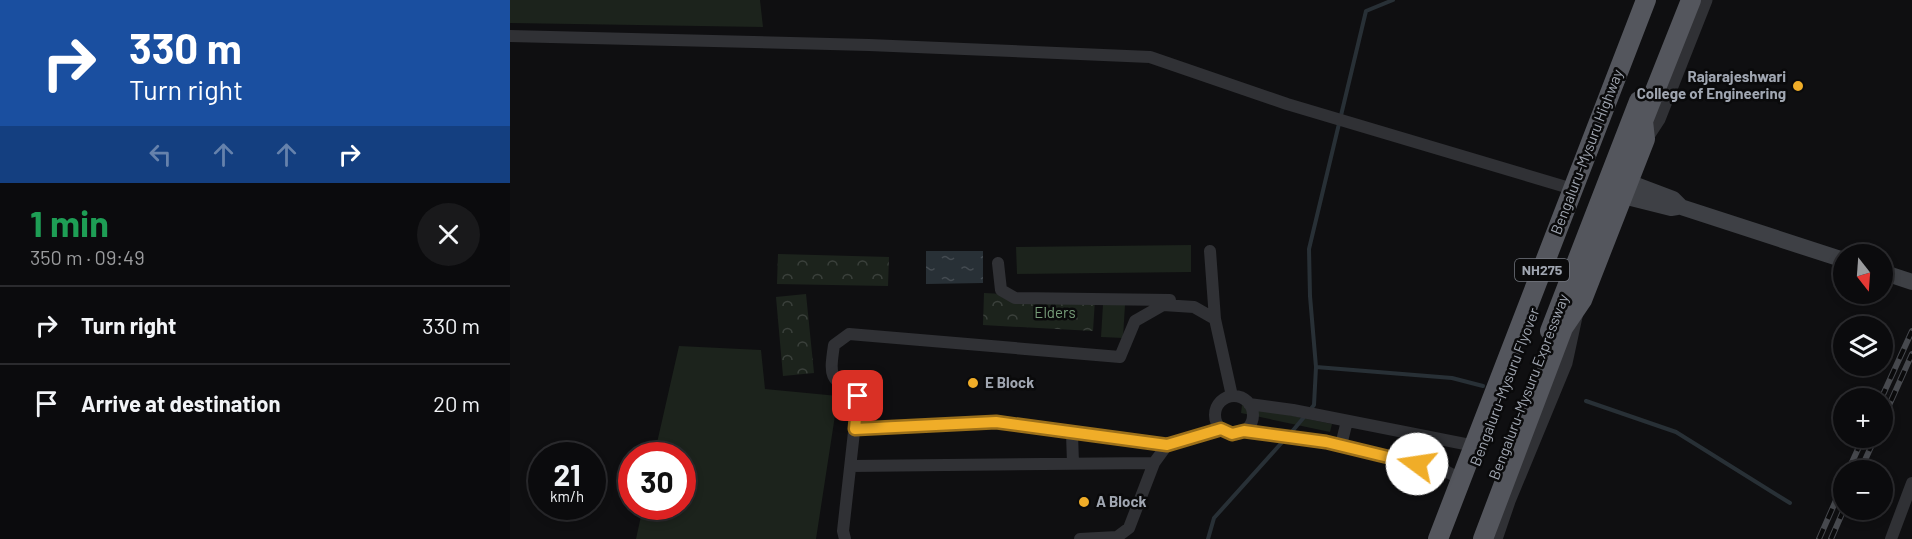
<!DOCTYPE html>
<meta charset="utf-8">
<style>
:root{--surface:#0b0b0d;--page:#19191b;--text:#f1f3f6;--muted:#9a9b9d;--line:#2b2b2e}
body{margin:0;font-family:Barlow,sans-serif;background:var(--page);color:var(--text);height:100vh;display:flex;flex-direction:column;font-size:22px;white-space:nowrap}
*{box-sizing:border-box;margin:0}
p{font-size:20px;color:var(--muted)}
.icon{flex:none;width:33px;height:33px;fill:none;stroke:currentColor;stroke-width:2;stroke-linecap:round;stroke-linejoin:round}
.map{position:relative;flex:1;overflow:hidden}
.sheet{display:flex;flex-direction:column;background:var(--surface);width:510px}
.sheet>*{flex:none}
.top-card{background:#1a4fa0;color:#fff;overflow:hidden}
.needle{width:39px;rotate:163deg}
.buttons{position:absolute;left:1323px;top:244px;display:grid;gap:12px}
.buttons a{display:grid;place-items:center;width:60px;height:60px;border-radius:50%;background:var(--surface);box-shadow:0 3px 9px #0003,0 0 0 2px var(--line);font-size:30px}
.speed{position:absolute;left:18px;top:442px;display:flex;gap:12px;font-size:30px;font-weight:700;text-align:center}
.speed>*{display:grid;place-content:center;width:78px;height:78px;border-radius:50%;background:var(--surface);box-shadow:0 3px 9px #0003,0 0 0 2px var(--line);line-height:1}
.speed small{font-size:15px;font-weight:400}
.speed .limit{border:9px solid #d22;background:#fff;color:#111}
.pin{position:absolute;display:grid;place-items:center;width:51px;height:51px;color:#fff;margin:-26px;border-radius:12px;box-shadow:0 3px 9px #0006}
.me{position:absolute;width:66px;margin:-33px;rotate:284deg;stroke-linejoin:round;filter:drop-shadow(0 0 4px #0008)}
.turn{display:flex;align-items:center;gap:21px;height:126px;padding:0 30px;font-size:27px}
.turn .icon{width:78px;height:78px;stroke-width:2.5}
.turn b{display:block;font-size:42px;line-height:51px}
.lanes{display:flex;align-items:center;height:57px;padding:0 30px;background:#0003;justify-content:center;gap:30px;direction:ltr}
.lanes .off{opacity:.35}
.round{display:grid;place-items:center;flex:none;width:63px;height:63px;border-radius:32px;background:var(--page)}
.summary{display:flex;align-items:center;justify-content:space-between;height:102px;padding:0 30px}
h1{font-size:36px;font-weight:700;line-height:45px;color:#1e9e55}
ul{padding:0;list-style:none}
li{display:flex;align-items:center;gap:18px;height:78px;padding:0 30px;border-top:2px solid var(--line)}
li div{flex:1}
li b{display:block;font-size:22px}
li em{font-style:normal}
main{display:flex;flex:1;min-height:0}
.map>svg:first-child{display:block}
.green{fill:#1c231c}
.park{fill:url(#park-crowns)}
.water{fill:url(#water-ripples)}
.lines{fill:none;stroke-linecap:round;stroke-linejoin:round}
.stream{stroke:#283036;stroke-width:4}
.minor{stroke:#303135;stroke-width:12}
.tertiary{stroke:#303135;stroke-width:15}
.secondary{stroke:#3e4045;stroke-width:16}
.trunk{stroke:#54565d;stroke-width:20}
.rail-casing{stroke:#47494e;stroke-width:6}
.rail{stroke:#0a0a0b;stroke-width:4;stroke-dasharray:11;stroke-linecap:butt}
.route-casing{stroke:#9c701a;stroke-width:15}
.route{stroke:#f0ad28;stroke-width:10}
.poi-dot{fill:#f0ad28;stroke:#0a0a0b;stroke-width:2}
.labels{text-anchor:middle;stroke-width:5;stroke-linejoin:round;paint-order:stroke}
.shield{fill:#0a0a0b;stroke:#73777f;stroke-width:1.5}
.shield-label{font-size:14px;font-weight:bold;fill:#a0a6b1}
.poi-label{font-size:15px;font-weight:bold;fill:#a0a6b1;stroke:#0a0a0b;text-anchor:start}
.street-label{font-size:15px;fill:#a0a6b1;stroke:#0a0a0b}
.park-label{font-size:15px;fill:#779d79;stroke:#0a0a0b}
</style>
<main>
<section class="sheet">
<div class="top-card">
<div class="turn"><svg class="icon" aria-label="right" viewBox="0 0 24 24"><path d="M7 20v-9h11M14 6l5 5-5 5"/></svg><div><b>330 m</b>Turn right</div></div>
<div class="lanes"><svg class="icon off" aria-label="left" viewBox="0 0 24 24"><path d="M17 20v-9H6M10 6l-5 5 5 5"/></svg><svg class="icon off" aria-label="ahead" viewBox="0 0 24 24"><path d="M12 20V5M6 11l6-6 6 6"/></svg><svg class="icon off" aria-label="ahead" viewBox="0 0 24 24"><path d="M12 20V5M6 11l6-6 6 6"/></svg><svg class="icon" aria-label="right" viewBox="0 0 24 24"><path d="M7 20v-9h11M14 6l5 5-5 5"/></svg></div>
</div>
<div class="summary"><div><h1>1 min</h1><p>350 m · 09:49</p></div><a class="round"><svg class="icon" aria-label="close" viewBox="0 0 24 24"><path d="M6 6l12 12M18 6L6 18"/></svg></a></div>
<ul>
<li><svg class="icon" aria-label="right" viewBox="0 0 24 24"><path d="M7 20v-9h11M14 6l5 5-5 5"/></svg><div><b>Turn right</b></div><em>330 m</em></li>
<li><svg class="icon" aria-label="arrive" viewBox="0 0 24 24"><path d="M6 21V4h12l-3 4 3 4H6"/></svg><div><b>Arrive at destination</b></div><em>20 m</em></li>
</ul>
</section>
<div class="map">
<svg width="1402" height="539" viewBox="0 0 1402 539">
<defs>
<pattern id="park-crowns" width="20" height="18" patternUnits="userSpaceOnUse" patternTransform="scale(1.5)"><rect width="20" height="18" fill="#1c231c"/><path d="M2 6a3 3 0 1 1 6 0M12 15a3 3 0 1 1 6 0" fill="none" stroke="#3a403b"/></pattern>
<pattern id="water-ripples" width="26" height="14" patternUnits="userSpaceOnUse" patternTransform="scale(1.5)"><rect width="26" height="14" fill="#283036"/><path d="M2 4q2-2 4 0t4 0M15 11q2-2 4 0t4 0" fill="none" stroke="#444b51"/></pattern>
</defs>
<rect width="100%" height="100%" fill="#0f0f11"/>
<path class="green" d="M0,0h250l3,27 -253,-4z
M681,245v27l-174,2 -1,-27z
M593,304l22,1 -2,33 -22,-1z
M169,346l82,4 4,39 73,7 -22,143h-180l7,-32h39v-51h-28z
M732,405l90,19 -2,8 -89,-19z"/>
<path class="park" d="M268,254l111,3 -1,29 -111,-2z
M474,293l111,6 -2,32 -110,-6z
M296,294l8,79 -31,3 -7,-79z"/>
<path class="water" d="M473,251v32l-57,1v-33z"/>
<g class="lines">
<path class="stream" d="M806,367l136,11 31,8
M1076,401l90,31 114,71
M780,434l24,-29 2,-38 -6,-71 -1,-47 57,-238 27,-11
M698,539l6,-21 71,-79"/>
<path class="minor" d="M0,36l359,9 281,12 137,47 279,83
M700,251l5,68 17,77
M488,263l3,27 14,8 155,2
M705 415a19 19 0 1 1 38 0a19 19 0 1 1-38 0Z
M739,404l44,6 172,34
M345,429l141,-7 171,23
M734,431l82,11 116,27 11,6
M562,434l1,29
M831,445l6,-24
M341,466l303,-3
M335,539l-2,-8 15,-135c-28,-18 -29,-17 -24,-51l15,-11 271,23 15,-36 28,-16 31,2 21,12
M570,539l37,-2 12,-9 25,-65 13,-18 54,-16
M1381,539l21,-56"/>
<path class="tertiary" d="M1135,139l13,-20 47,-119
M985,539l13,-38 57,-138 11,-51"/>
<path class="secondary" d="M1118,182l45,17 8,8 163,53
M1113,196l48,12 6,-1
M1372,272l30,10"/>
<path class="trunk" d="M1040,331l89,-230
M928,539l208,-539
M973,539l80,-211 19,-28 63,-161 -2,-18 48,-121"/>
<g class="rail-casing">
<path id="rail" d="M1371,399l31,-68
M1372,421l30,-67
M1338,471l15,-33
M1350,471l15,-33
M1309,539l25,-57
M1321,539l13,-30"/>
</g>
<use href="#rail" class="rail"/>
</g>
<g class="lines">
<g class="route-casing">
<path id="route" d="M348,396l-3,33 141,-7 171,23 54,-16 11,5 12,-3 82,11 91,22"/>
</g>
<use href="#route" class="route"/>
</g>
<g class="poi-dot">
<circle cx="1288" cy="86" r="6"/>
<circle cx="463" cy="383" r="6"/>
<circle cx="574" cy="502" r="6"/>
</g>
<g class="labels">
<rect class="shield" x="1005" y="259" width="54" height="22" rx="4.5"/>
<g class="shield-label">
<text x="1032" y="275">NH275</text>
</g>
<g class="poi-label">
<text x="1276" y="82" text-anchor="end">Rajarajeshwari<tspan x="1276" dy="17">College of Engineering</tspan></text>
<text x="475" y="388">E Block</text>
<text x="586" y="507">A Block</text>
</g>
<g class="street-label">
<text transform="translate(1077 152) rotate(-69)" y="5">Bengaluru-Mysuru Highway</text>
<text transform="translate(995 387) rotate(-69)" y="5">Bengaluru-Mysuru Flyover</text>
<text transform="translate(1019 387) rotate(-69)" y="5">Bengaluru-Mysuru Expressway</text>
</g>
<g class="park-label">
<text x="545" y="318">Elders</text>
</g>
</g>
</svg>
<div class="buttons">
<a><svg class="needle" viewBox="-14 -14 28 28"><path d="M0-13l5 13h-10z" fill="#e53935"/><path d="M0 13l5-13h-10z" fill="#9a9b9d"/></svg></a>
<a><svg class="icon" aria-label="layers" viewBox="0 0 24 24"><path d="M12 4l9 5-9 5-9-5zM3 14l9 5 9-5"/></svg></a>
<a>+</a>
<a>−</a>
</div>
<div class="speed"><div>21<small>km/h</small></div><div class="limit">30</div></div>
<div class="pin" style="left:348px;top:396px;background:#d93025"><svg class="icon" aria-label="arrive" viewBox="0 0 24 24"><path d="M6 21V4h12l-3 4 3 4H6"/></svg></div>
<svg class="me" style="left:907px;top:464px" viewBox="-20 -20 40 40"><circle r="19" fill="#fff"/><path d="M0-13L10 11 0 6-10 11z" fill="#f0ad28"/></svg>
</div>
</main>
